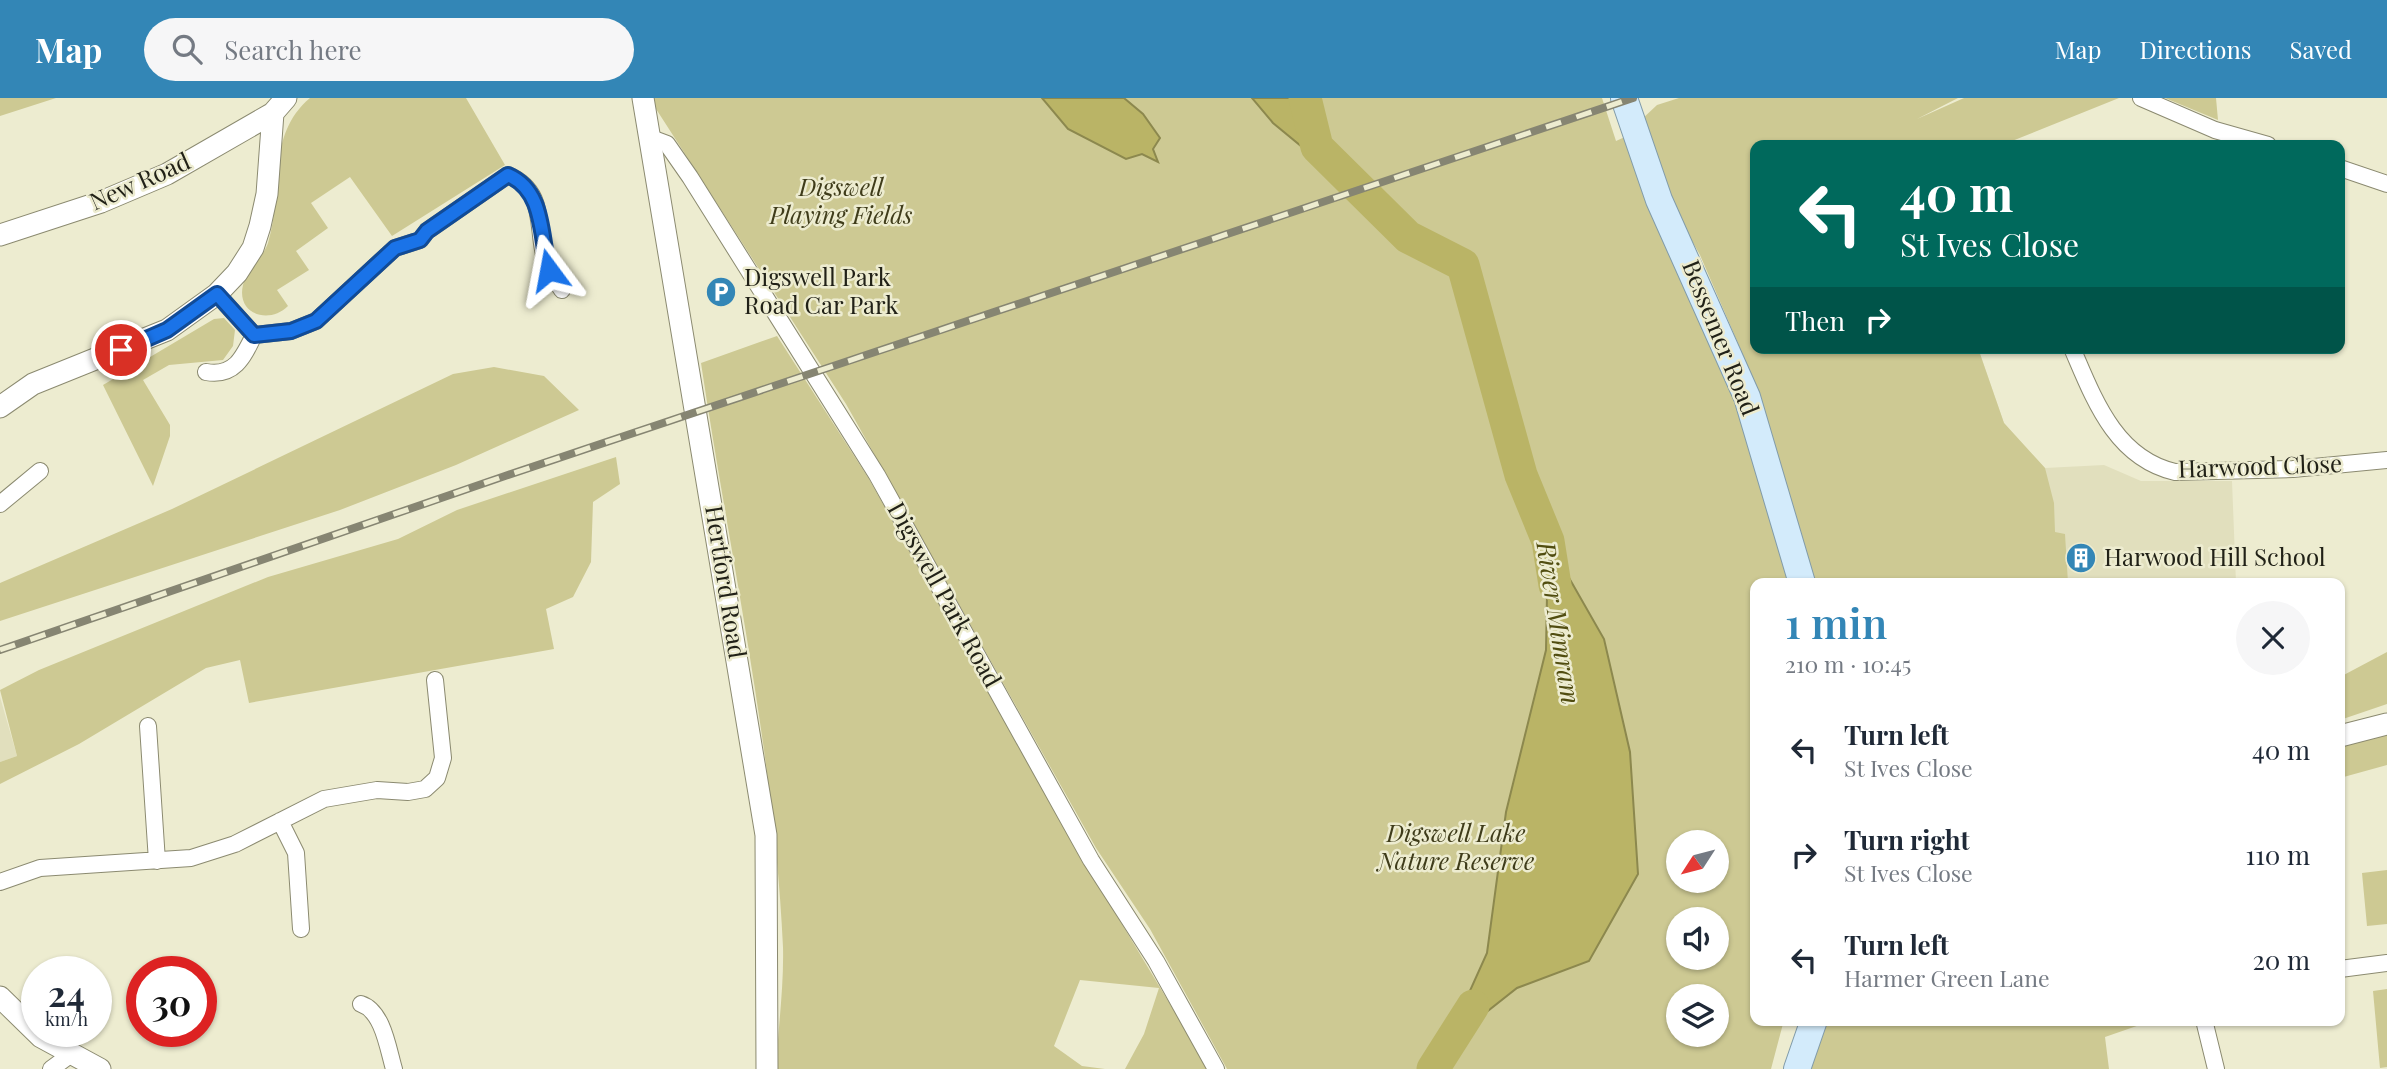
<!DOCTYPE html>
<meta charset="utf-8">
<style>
:root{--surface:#fff;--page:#f6f6f7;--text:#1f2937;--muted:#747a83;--accent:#3386b6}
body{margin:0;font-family:"Playfair Display",serif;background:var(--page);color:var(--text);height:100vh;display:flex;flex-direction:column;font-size:26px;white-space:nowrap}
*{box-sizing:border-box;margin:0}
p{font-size:23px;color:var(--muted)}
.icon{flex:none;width:38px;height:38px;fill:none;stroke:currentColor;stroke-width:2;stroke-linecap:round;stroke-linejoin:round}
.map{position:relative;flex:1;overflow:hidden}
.details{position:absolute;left:1750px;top:480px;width:595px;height:448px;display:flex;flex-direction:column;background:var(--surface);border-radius:14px;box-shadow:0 2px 5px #0004}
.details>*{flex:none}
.banner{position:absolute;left:1750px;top:42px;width:595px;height:214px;border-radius:14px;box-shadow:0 2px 5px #0004;background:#00695c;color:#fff;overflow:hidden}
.needle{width:46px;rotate:234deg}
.buttons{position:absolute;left:1666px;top:732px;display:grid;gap:14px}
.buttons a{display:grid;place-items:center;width:63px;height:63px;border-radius:50%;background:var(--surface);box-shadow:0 2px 5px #0004;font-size:35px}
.speed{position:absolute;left:21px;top:858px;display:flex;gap:14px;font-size:35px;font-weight:700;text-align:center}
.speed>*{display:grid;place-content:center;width:91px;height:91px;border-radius:50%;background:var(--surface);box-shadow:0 2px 5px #0004;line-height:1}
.speed small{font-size:18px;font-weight:400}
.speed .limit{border:10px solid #d22;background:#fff;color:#111}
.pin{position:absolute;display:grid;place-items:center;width:60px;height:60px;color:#fff;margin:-30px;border:4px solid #fff;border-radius:50%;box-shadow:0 2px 7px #0007}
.me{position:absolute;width:77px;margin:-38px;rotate:347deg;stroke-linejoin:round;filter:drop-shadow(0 0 5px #0008)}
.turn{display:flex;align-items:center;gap:24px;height:147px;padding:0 35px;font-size:32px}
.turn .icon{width:91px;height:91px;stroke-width:2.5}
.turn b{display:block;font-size:49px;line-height:60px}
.then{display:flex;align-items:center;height:66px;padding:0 35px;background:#0003;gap:14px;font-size:26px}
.round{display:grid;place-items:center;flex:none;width:74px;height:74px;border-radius:37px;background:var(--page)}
.summary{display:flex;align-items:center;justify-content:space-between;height:119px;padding:0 35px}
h1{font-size:42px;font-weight:600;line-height:52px;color:var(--accent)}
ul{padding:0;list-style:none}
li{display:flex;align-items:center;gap:21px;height:105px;padding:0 35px}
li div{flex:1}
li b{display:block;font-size:26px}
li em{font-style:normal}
header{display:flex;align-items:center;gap:42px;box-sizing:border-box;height:98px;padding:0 35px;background:var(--accent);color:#fff}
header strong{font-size:33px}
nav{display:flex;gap:38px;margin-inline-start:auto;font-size:24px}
.search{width:490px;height:63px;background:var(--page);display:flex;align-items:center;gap:18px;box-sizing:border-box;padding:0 24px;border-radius:38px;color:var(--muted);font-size:26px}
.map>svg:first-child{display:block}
.built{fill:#e1dfbd}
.green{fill:#cdc993;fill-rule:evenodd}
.water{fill:#bab466;stroke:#8c884e;stroke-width:2}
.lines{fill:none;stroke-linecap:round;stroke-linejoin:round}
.river{stroke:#bab466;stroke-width:33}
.minor-casing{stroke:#8b8a70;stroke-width:18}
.tertiary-casing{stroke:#8b8a70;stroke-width:23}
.primary-casing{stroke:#819ba9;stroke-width:28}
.minor{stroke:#fff;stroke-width:16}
.tertiary{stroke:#fff;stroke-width:21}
.primary{stroke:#d3ebfb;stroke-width:26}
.rail-casing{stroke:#868572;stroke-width:8}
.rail{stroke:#edecd0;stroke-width:5;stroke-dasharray:16;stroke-linecap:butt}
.route-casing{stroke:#114b97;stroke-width:18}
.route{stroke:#1a73e8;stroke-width:12}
.labels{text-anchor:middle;stroke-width:5;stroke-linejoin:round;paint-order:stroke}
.street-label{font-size:24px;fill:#212117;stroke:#edecd0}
.park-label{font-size:24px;font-style:italic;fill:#3f3c1a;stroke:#edecd0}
.poi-label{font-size:24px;fill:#212117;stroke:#edecd0;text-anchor:start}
.water-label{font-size:26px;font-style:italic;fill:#514d10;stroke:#edecd0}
</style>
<header>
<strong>Map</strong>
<div class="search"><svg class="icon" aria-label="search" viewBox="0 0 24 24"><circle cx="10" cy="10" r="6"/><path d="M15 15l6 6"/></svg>Search here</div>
<nav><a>Map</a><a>Directions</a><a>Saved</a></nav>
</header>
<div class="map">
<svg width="2387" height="971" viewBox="0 0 2387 971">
<rect width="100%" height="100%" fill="#edecd0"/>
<path class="built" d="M1978,250l26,75 41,45 59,-3 37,16h91l4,102h-408z
M0,599l17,59 -17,6z"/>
<path class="green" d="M0,0h56l-56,18z
M310,0h156l39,67 -113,71 -42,-59 -39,26 17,25 -32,23 13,19 -32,20 11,16c-19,19 -52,8 -45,-21 3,-12 20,-28 25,-42 16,-50 -3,-107 42,-145z
M649,0h953l14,43 11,-5 92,216 74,231h-38v437h29l-13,49h-544l-77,-140 -54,-81 -250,-444zM1678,744h39v38h-39zM1678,821h39v38h-39zM1678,898h39v38h-39z
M1679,0h279l-41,21 47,-21h155l-117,47h-247v203h223l26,75 41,45 9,35 1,29 10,2 3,49h-256l-45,-165 -30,-77 -37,-86 -20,-35 -40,-99 17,-16z
M2165,0h51l2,22z
M224,220l11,12 -2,16 -10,14 -54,5 -26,15 27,45v11l-17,50 -50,-101 111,-66z
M777,238l92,143 194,347 146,243h-84l19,-35 15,-46 -79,-8 -26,66 28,20 23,3h-329c2,-40 8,-82 7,-122 -9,-197 -53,-389 -82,-584z
M494,269l50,9 35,34 -123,55 -116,45 -340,111v-38l172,-74 281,-135z
M616,359l4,27 -27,18 -2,60 -18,35 -27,12 8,40 -305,54 -9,-43 -34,8 -127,76 -79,40v-22l17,-6 -17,-66 39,-20 229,-93 130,-38 59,-29z
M2387,554v52l-47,16v-43z
M2387,636v31l-47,13v-34z
M2387,772v54l-20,2 -5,-53z
M2387,891v78l-7,1 -7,-77z
M1809,922h345l-49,17 4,32h-314z"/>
<path class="water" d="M1042,0h82l19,16 17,24 -7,11 5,13 -16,-8 -16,5 -58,-30z
M1252,0h58l11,33 -6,9 -14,6 -28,-23z
M1548,443l56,98 26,113 8,122 -49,87 -72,27 -71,56 41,-91 19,-141 40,-162z"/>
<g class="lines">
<path class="river" d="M1305,0l12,49 91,90 55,28 58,210 27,66 7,44
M1433,971l40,-63"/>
<g class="minor-casing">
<path id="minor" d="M2141,0l74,32 53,15
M651,40l16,6 23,33 187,298 214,385 65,101 60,108
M2340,70l47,16
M217,196l37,41
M2072,250c22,51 43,110 103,124l118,-3 94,-9
M206,274c28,5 37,-14 48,-37l37,-4 25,-10 79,-73 25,-8 7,-9 81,-56c44,19 24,61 42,96 3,7 8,13 12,19
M0,406l40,-33
M148,628l9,135
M280,723l16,32 5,76
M0,784l40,-14 151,-10 44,-14 89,-45 53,-9 31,2 17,-3 12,-11 6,-20 -8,-78
M2340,871l47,-6
M361,906c22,7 27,45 33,65
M2204,922l12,49
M51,971l19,-14"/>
</g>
<g class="tertiary-casing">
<path id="tertiary" d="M643,0l123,737 1,234
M0,137l101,-33 66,-28 106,-61
M0,309l33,-23 134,-54 50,-36 20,-21 16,-25 7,-22 7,-32 6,-81 13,-15
M2340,638l47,-12
M0,899l41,40 59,32"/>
</g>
<g class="primary-casing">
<path id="primary" d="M1624,0l35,102 88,197 55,186
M1797,971l17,-49"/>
</g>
<use href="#minor" class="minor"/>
<use href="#tertiary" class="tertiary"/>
<use href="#primary" class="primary"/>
<g class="rail-casing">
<path id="rail" d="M0,552l505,-174 1128,-378"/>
</g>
<use href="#rail" class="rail"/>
</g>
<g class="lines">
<g class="route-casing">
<path id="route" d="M121,252l46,-20 50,-36 37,41 37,-4 25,-10 79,-73 25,-8 7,-9 81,-56c37,16 32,61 41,95"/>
</g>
<use href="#route" class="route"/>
</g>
<defs>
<g id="parking-disc" transform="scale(1.575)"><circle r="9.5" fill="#3386b6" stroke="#edecd0"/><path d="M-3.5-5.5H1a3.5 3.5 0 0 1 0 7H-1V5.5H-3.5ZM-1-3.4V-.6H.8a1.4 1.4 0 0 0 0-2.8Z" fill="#fff"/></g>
<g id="building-disc" transform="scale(1.575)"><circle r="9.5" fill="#3386b6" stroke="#edecd0"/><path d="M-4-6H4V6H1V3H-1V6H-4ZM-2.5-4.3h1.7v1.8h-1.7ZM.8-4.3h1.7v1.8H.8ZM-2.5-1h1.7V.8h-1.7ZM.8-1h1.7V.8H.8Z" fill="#fff"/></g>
</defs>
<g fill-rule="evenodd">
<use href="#parking-disc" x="721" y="194"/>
<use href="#building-disc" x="2081" y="460"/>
</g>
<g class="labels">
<g class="street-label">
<text transform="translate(140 84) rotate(-24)" y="8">New Road</text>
<text transform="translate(1720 240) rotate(68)" y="8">Bessemer Road</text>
<text transform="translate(2260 369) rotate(-2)" y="8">Harwood Close</text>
<text transform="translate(725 484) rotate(81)" y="8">Hertford Road</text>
<text transform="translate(944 497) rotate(61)" y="8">Digswell Park Road</text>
</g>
<g class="park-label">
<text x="841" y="98">Digswell<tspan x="841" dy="28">Playing Fields</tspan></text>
<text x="1456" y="744">Digswell Lake<tspan x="1456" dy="28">Nature Reserve</tspan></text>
</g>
<g class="poi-label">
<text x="744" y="188">Digswell Park<tspan x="744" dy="28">Road Car Park</tspan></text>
<text x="2104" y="468">Harwood Hill School</text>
</g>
<g class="water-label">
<text transform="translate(1558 525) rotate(81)" y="9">River Mimram</text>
</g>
</g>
</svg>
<div class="buttons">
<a><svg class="needle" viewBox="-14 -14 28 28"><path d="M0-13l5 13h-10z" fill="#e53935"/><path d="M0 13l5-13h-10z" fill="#747a83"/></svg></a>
<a><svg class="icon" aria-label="sound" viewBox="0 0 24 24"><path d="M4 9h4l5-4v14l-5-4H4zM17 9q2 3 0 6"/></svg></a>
<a><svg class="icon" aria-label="layers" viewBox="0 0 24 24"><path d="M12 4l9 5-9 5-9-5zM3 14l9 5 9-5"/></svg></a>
</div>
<div class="speed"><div>24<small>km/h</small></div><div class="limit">30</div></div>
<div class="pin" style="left:121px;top:252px;background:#d93025"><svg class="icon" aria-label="arrive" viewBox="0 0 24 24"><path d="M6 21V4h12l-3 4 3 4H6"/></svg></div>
<svg class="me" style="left:549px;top:172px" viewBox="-20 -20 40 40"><path d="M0-17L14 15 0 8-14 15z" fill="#1a73e8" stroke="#fff" stroke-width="4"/></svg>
<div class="banner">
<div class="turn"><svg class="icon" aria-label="left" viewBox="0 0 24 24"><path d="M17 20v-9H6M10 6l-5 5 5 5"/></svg><div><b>40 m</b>St Ives Close</div></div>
<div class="then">Then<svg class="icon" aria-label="right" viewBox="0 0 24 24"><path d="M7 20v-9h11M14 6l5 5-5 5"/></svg></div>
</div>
<section class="details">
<div class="summary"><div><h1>1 min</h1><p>210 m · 10:45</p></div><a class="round"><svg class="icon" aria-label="close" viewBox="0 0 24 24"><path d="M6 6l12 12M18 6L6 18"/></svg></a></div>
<ul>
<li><svg class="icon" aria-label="left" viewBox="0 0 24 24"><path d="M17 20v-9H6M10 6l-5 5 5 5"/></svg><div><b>Turn left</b><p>St Ives Close</p></div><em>40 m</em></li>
<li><svg class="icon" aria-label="right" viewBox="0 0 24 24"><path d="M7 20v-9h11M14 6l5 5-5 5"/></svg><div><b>Turn right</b><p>St Ives Close</p></div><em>110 m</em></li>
<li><svg class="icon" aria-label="left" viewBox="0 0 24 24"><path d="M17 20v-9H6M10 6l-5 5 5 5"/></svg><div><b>Turn left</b><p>Harmer Green Lane</p></div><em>20 m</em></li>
</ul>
</section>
</div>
